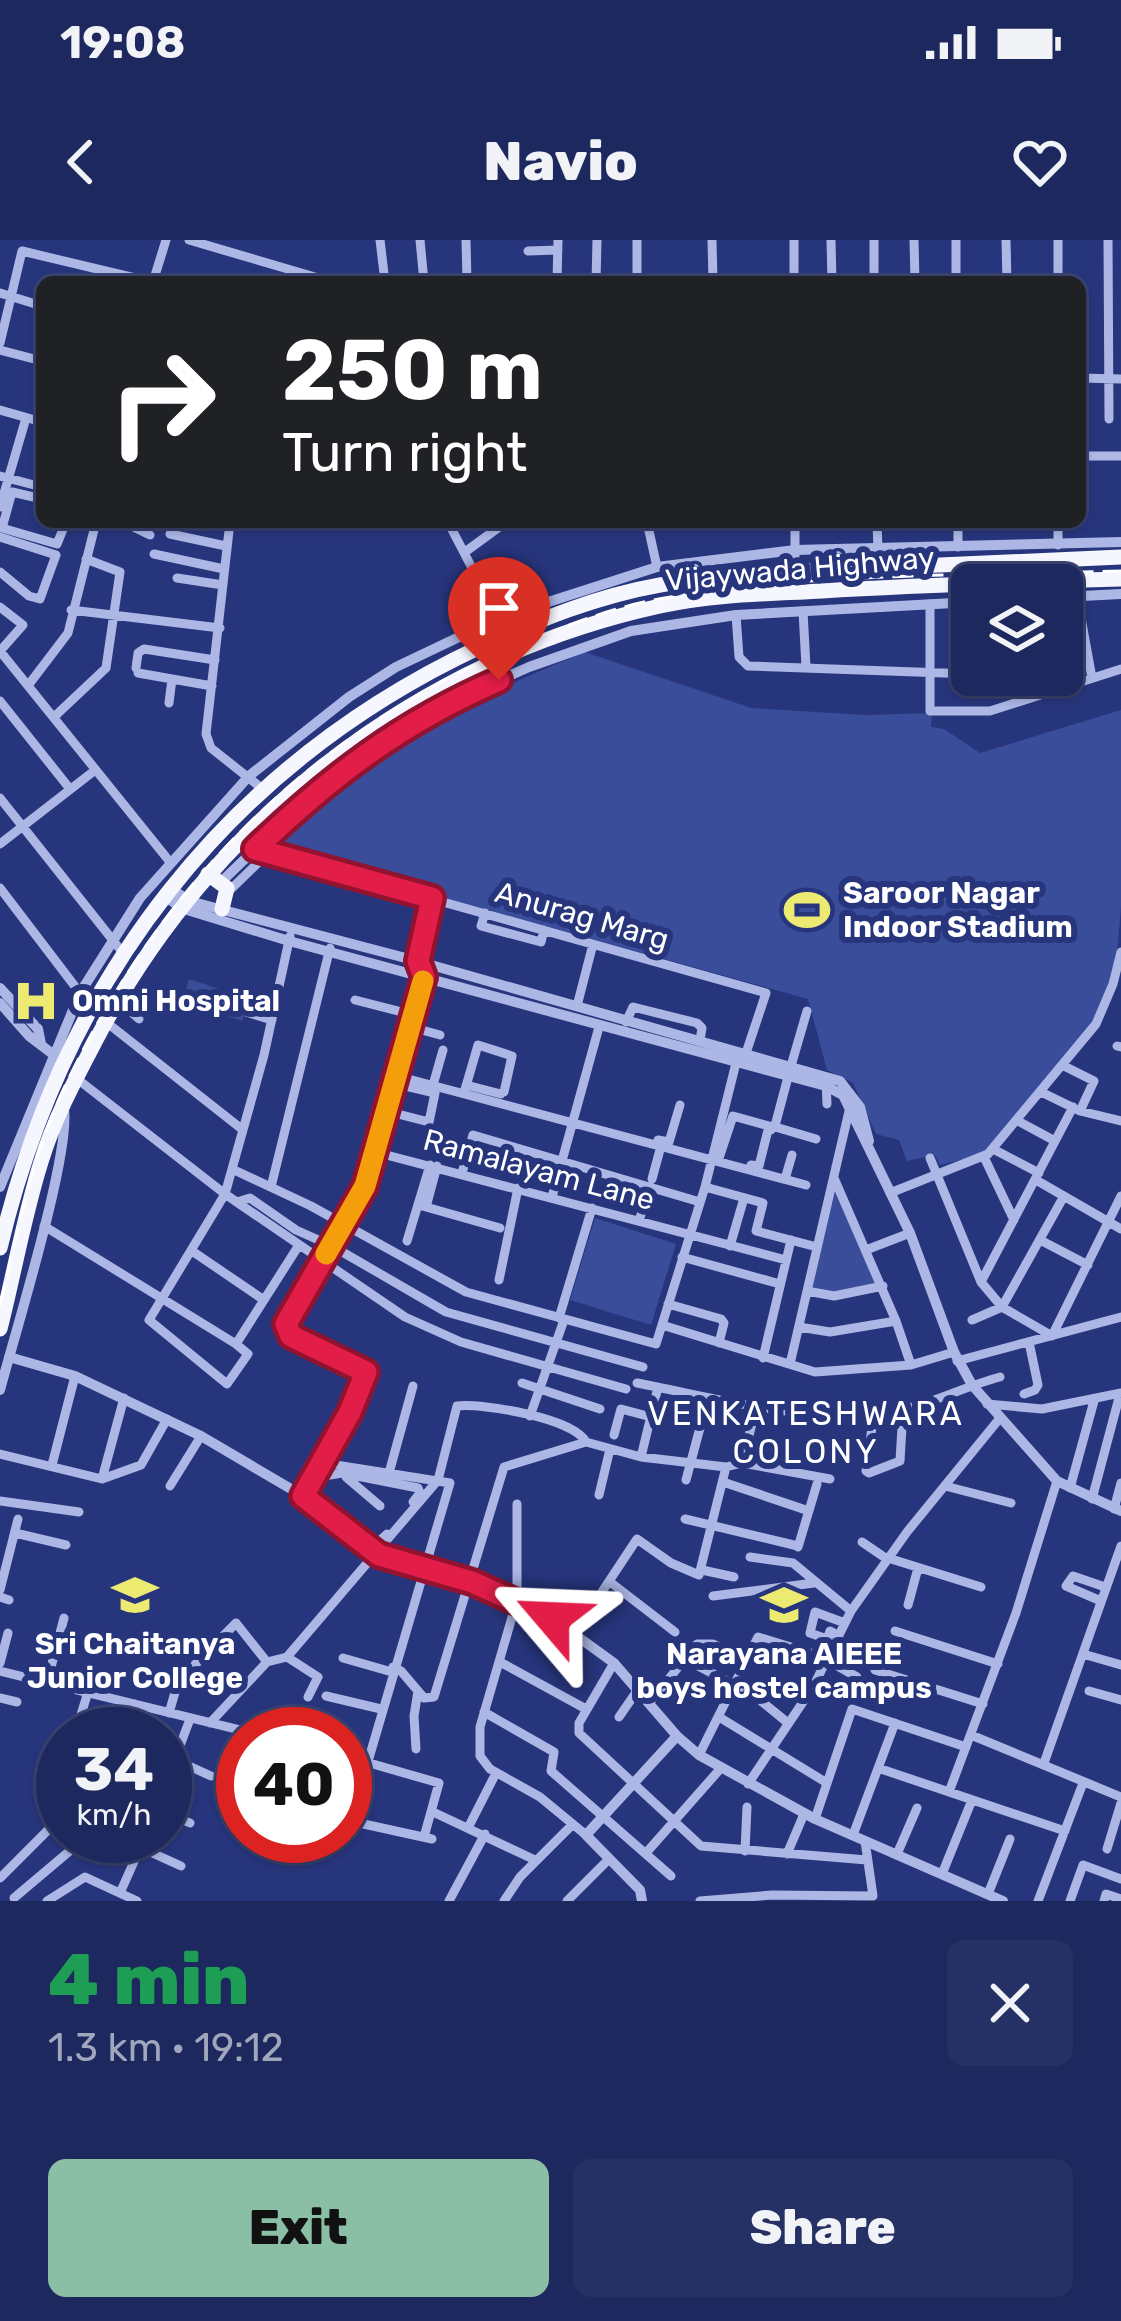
<!DOCTYPE html>
<meta charset="utf-8">
<style>
:root{--surface:#1d285e;--page:#253064;--text:#f1f3f6;--muted:#a0a6bc;--line:#3b4473;--accent:#8abfa5}
body{margin:0;font-family:Rubik,sans-serif;background:var(--page);color:var(--text);height:100vh;display:flex;flex-direction:column;font-size:45px;white-space:nowrap}
*{box-sizing:border-box;margin:0}
p{font-size:39px;color:var(--muted)}
.icon{flex:none;width:66px;height:66px;fill:none;stroke:currentColor;stroke-width:2;stroke-linecap:round;stroke-linejoin:round}
.map{position:relative;height:1661px;overflow:hidden}
.sheet{display:flex;flex-direction:column;background:var(--surface);flex:1}
.sheet>*{flex:none}
.guide{position:absolute;left:36px;top:36px;width:1050px;height:252px;border-radius:18px;box-shadow:0 3px 9px #0004,0 0 0 3px var(--line);background:#202124;color:#fff;overflow:hidden}
.buttons{position:absolute;left:951px;top:324px;display:grid;gap:24px}
.buttons a{display:grid;place-items:center;width:132px;height:132px;border-radius:18px;background:var(--surface);box-shadow:0 3px 9px #0004,0 0 0 3px var(--line);font-size:60px}
.speed{position:absolute;left:36px;top:1467px;display:flex;gap:24px;font-size:60px;font-weight:700;text-align:center}
.speed>*{display:grid;place-content:center;width:156px;height:156px;border-radius:50%;background:var(--surface);box-shadow:0 3px 9px #0004,0 0 0 3px var(--line);line-height:1}
.speed small{font-size:30px;font-weight:400}
.speed .limit{border:18px solid #d22;background:#fff;color:#111}
.pin{position:absolute;display:grid;place-items:center;width:102px;height:102px;color:#fff;margin:-123px -51px;border-radius:50% 50% 50% 0;rotate:-45deg;box-shadow:0 0 12px #0007}
.pin .icon{rotate:45deg}
.me{position:absolute;width:132px;margin:-66px;rotate:296deg;stroke-linejoin:round;filter:drop-shadow(0 0 9px #0008)}
.turn{display:flex;align-items:center;gap:42px;height:252px;padding:0 48px;font-size:54px}
.turn .icon{width:156px;height:156px;stroke-width:2.5}
.turn b{display:block;font-size:84px;line-height:102px}
.round{display:grid;place-items:center;flex:none;width:126px;height:126px;border-radius:18px;background:var(--page)}
.summary{display:flex;align-items:center;justify-content:space-between;height:204px;padding:0 48px}
h1{font-size:72px;font-weight:800;line-height:90px;color:#1e9e55}
.primary-button{display:flex;gap:24px;margin-top:auto;padding:24px 48px}
.primary-button a{flex:1;height:138px;border-radius:18px;background:var(--accent);color:#111;font-size:48px;font-weight:800;line-height:138px;text-align:center}
.primary-button a+a{background:var(--page);color:var(--text)}
.status{display:flex;justify-content:space-between;align-items:center;height:84px;padding:0 60px;background:var(--surface);direction:ltr}
.status svg{height:33px;fill:currentColor}
header{display:flex;justify-content:space-between;align-items:center;height:156px;padding:0 48px;background:var(--surface);font-size:54px;font-weight:800}
.map>svg:first-child{display:block}
.green{fill:#3a4d9a}
.lines{fill:none;stroke-linecap:round;stroke-linejoin:round}
.minor{stroke:#acb7e5;stroke-width:9}
.tertiary{stroke:#acb7e5;stroke-width:10}
.trunk{stroke:#f6f6fe;stroke-width:15}
.rail{stroke:#fff;stroke-width:3;stroke-dasharray:21 9;stroke-linecap:butt}
.route-casing{stroke:#92132f;stroke-width:30}
.route{stroke:#e11d48;stroke-width:21}
.slow{stroke:#f59e0b;stroke-width:21}
.labels{text-anchor:middle;stroke-width:12;stroke-linejoin:round;paint-order:stroke}
.street-label{font-size:30px;fill:#fff;stroke:#27357d}
.poi-label{font-size:30px;font-weight:bold;fill:#fff;stroke:#27357d;text-anchor:start}
.neighbourhood-label{font-size:33px;letter-spacing:3px;fill:#fff;stroke:#27357d}
</style>
<div class="status"><b>19:08</b><svg viewBox="0 0 49 12"><path d="M0 12V9h3v3zM5 12V6h3v6zM10 12V3h3v9zM15 12V0h3v12zM26 1h20v11H26zM47 4h2v5h-2z"/></svg></div>
<header><svg class="icon" aria-label="back" viewBox="0 0 24 24"><path d="M15 5l-7 7 7 7"/></svg>Navio<svg class="icon" aria-label="heart" viewBox="0 0 24 24"><path d="M12 20l-8-8c-3-5 5-10 8-4 3-6 11-1 8 4z"/></svg></header>
<div class="map">
<svg width="1121" height="1661" viewBox="0 0 1121 1661">
<rect width="100%" height="100%" fill="#27357d"/>
<path class="green" d="M585,412l166,56 115,7 66,-2 -1,14 13,2 36,24 141,-43v197l-5,59 -22,57 -104,125 -10,7 -40,10 -5,-10 -28,6 -8,-21 -23,-6 -23,-51 -26,-13 -19,-71 -543,-151c97,-92 197,-146 320,-196z
M189,739l30,10 29,16 -6,16 -59,-21z
M835,953h4l38,90 -42,9 -23,-5z
M595,978l81,26 -25,81 -81,-25z"/>
<g class="lines">
<path class="minor" d="M189,0l143,42
M380,0l5,42
M420,0l4,42
M466,0l1,42
M637,0v42
M712,0l1,42
M794,0v42
M831,0l1,42
M874,0v42
M914,0l1,42
M1006,0l1,42
M1108,0l1,179
M528,11l30,-1
M153,42l13,-42
M557,42l1,-42
M596,42l1,-42
M956,42v-42
M1058,42v-42
M0,53l42,13
M0,103l22,-92 130,31
M0,110l42,11
M1080,138l41,1
M0,170l42,12
M1080,216h41
M0,236l42,11
M42,259l-30,-7 -10,36 55,16 9,-22
M0,267l26,-89
M123,282l27,13
M230,282l-24,212 5,14 53,42
M448,282l59,113
M647,282l10,45
M795,282v49
M877,282l1,28
M958,282v25
M1058,282v23
M170,294l56,12
M0,297l56,18 -16,44 -11,-3 -29,-24
M465,312l41,-30
M154,314l70,15
M177,338l46,7
M1077,356l15,82
M930,364v107h60l131,-42
M0,367l23,18 -23,26
M71,370l149,18
M803,371l3,56
M736,375l3,42 9,9 224,8
M0,411l170,211
M1062,414l22,-7
M136,428l2,-15 6,-4 71,11
M138,433l74,13
M30,443l38,-50 28,-111
M0,461l70,88
M169,463l3,-24
M54,477l52,-49 14,-96 -34,-13
M0,558l123,155
M0,604l94,-73
M0,648l80,105
M229,651l39,-38
M485,673l-4,13 60,16 3,-12
M290,696l-26,119 -39,139 -76,126 78,64 21,-30 -12,-10 63,-99
M118,760l21,19
M355,760l59,15
M577,766l16,-62
M246,772l26,8
M106,782l137,108
M626,782l7,-15 64,16 5,5 -2,12
M411,787l29,8
M1117,806l4,1
M791,826l16,-55
M1064,826l30,15 -14,30
M397,836l409,109
M76,838l149,116 180,123 56,25 165,47
M826,842l1,22
M397,844l38,9 -6,29 -39,-10z
M433,845l10,-35
M466,845l35,9
M1041,852l39,19 41,10
M464,853l14,-48 34,11 -8,36
M1016,880l39,21
M776,882l12,-45
M771,890l1,-4 44,13
M658,900l11,2 11,-37
M993,909l46,24
M375,912l411,108
M984,917l30,63
M930,918l51,124 21,25 50,29 69,-140
M718,921l15,-45 36,10 -10,40 -8,-1
M232,929l79,37 155,86 190,52 49,-157 31,-124 10,-10 20,-60 -511,-144
M462,933l11,-38 227,67
M834,938l62,143
M652,939l9,-33
M785,939l7,-24
M1036,940l85,49
M271,947l59,-239
M705,947l58,16 -7,28 61,16
M890,953l98,-39 108,-130 17,-40 8,-32
M552,957l47,-170
M237,962l13,-4 46,32 36,16 114,66 197,55
M419,965l81,23
M426,967l11,-41
M639,981l9,-29
M44,986l192,118
M1040,1000l48,25
M407,1001l23,-76
M730,1006l14,-48
M866,1010l44,-17
M192,1011l72,49
M682,1017l98,27
M499,1040l19,-92
M981,1042l92,-175
M807,1051l27,5 49,-10
M668,1064l53,15 3,4 -5,20
M559,1078l33,-110
M972,1080l30,-13 62,-111
M662,1085l153,47 96,-7 43,-13
M799,1087l31,5 66,-11 15,44
M763,1118l28,-118
M957,1121l164,-44
M790,1124l60,-257
M522,1143l78,26
M637,1143c83,16 162,39 248,30 39,-5 77,-26 115,-36
M1024,1154l11,-4 3,-5 -9,-43
M987,1164l55,5 79,-16
M874,1173l-8,58 3,2 31,-12 3,-52
M530,1176l34,-96
M614,1195l7,-26 30,8
M0,1214l102,25 39,-14 26,-46
M641,1217l17,-70
M323,1223l127,20 -104,353
M742,1223l14,-55
M52,1225l23,-89
M318,1231l6,5 18,-3 76,15 2,5 -7,9
M389,1233l24,-87
M324,1236l-8,9 -1,9 62,49 10,-9
M346,1237l34,29
M102,1239l22,-81
M686,1240l22,-82
M723,1242l86,29
M170,1246l31,-50
M945,1246l66,17
M1070,1248l24,-87
M599,1255l11,-46
M303,1256l47,-84 16,-40 -75,-36 -5,-12 79,-138 60,-209 -8,-16 15,-63
M1092,1259l28,-105
M0,1261l79,11
M517,1264v96l-37,127v29l10,13 50,28 46,38
M1114,1269l7,-26
M685,1279l113,27
M15,1293l51,12
M862,1302l25,17
M798,1307l19,-63
M750,1317l43,6 58,48
M888,1318l93,29
M702,1330l32,7
M610,1342l65,50
M0,1350l18,-71
M713,1356l101,-13
M0,1357l9,3
M1101,1361l-35,-15 7,-10 32,11
M908,1365l10,-37
M895,1391l103,33
M574,1394l63,-95 34,24 28,12 27,-108
M839,1396l-9,-5 -3,8 -17,-6 5,-21 30,11
M1083,1414l38,11
M287,1417l31,20 -10,20
M343,1418l49,14
M685,1419l70,37 33,27
M500,1422l86,47
M0,1423l8,-30
M614,1423l-35,60v10l122,113 166,14
M393,1427l8,4 23,27 10,-1 70,-230 82,-25 55,15 85,10 16,-4 88,16
M875,1430l108,34
M0,1431l256,63
M47,1442l17,-64
M1089,1451l32,9
M326,1456l55,13
M0,1458l17,4
M650,1462l47,-58h16l33,16
M484,1472l70,40 -3,19 120,105
M169,1473l9,-31 58,-59 31,39
M619,1477l20,-29
M719,1477l108,66
M210,1483l57,-61 20,-5 151,-177 19,-74c25,-3 117,12 129,36
M75,1494l13,-42
M125,1494l10,-30
M971,1495l150,62
M416,1509l-2,-33 4,-25
M165,1515l46,21
M699,1515l59,-118 62,19 37,21
M345,1516l94,27 -15,54
M175,1519l15,-40
M1044,1523l77,-217
M878,1528l187,63
M748,1544l65,-97 38,-76 56,-79 93,-114
M949,1552l67,-179 41,-132
M165,1572l25,11
M433,1572l102,48
M815,1579l37,-110 114,38
M350,1581l82,18
M469,1586l27,-53
M853,1595l42,-112
M115,1596l66,30
M865,1601l8,55
M1107,1609l14,-46
M745,1611l2,-44
M646,1613l75,-85
M787,1614l17,-40
M897,1614l20,-46
M942,1634l30,-74
M0,1638l57,-57 6,-11
M120,1653l20,-45
M988,1654l22,-55
M14,1658l58,-49 23,-13
M47,1661l38,-24 52,24
M449,1661l36,-67
M504,1661l16,-24 53,-53
M567,1661l42,-42
M700,1661l72,-6 101,1
M1038,1661l45,-118
M1070,1661l13,-36 38,14
M1104,1661l2,-7 15,5"/>
<path class="tertiary" d="M1062,357l59,-3
M221,642l101,-97 51,-37 67,-42 89,-39 102,-36 105,-16 236,-13
M170,648l19,13 228,60 423,120 20,26 9,34
M164,656l20,13 105,32 537,145 17,9 67,138 44,119 18,33 85,96 64,30
M0,748l38,41 3,15
M0,763l29,33 29,22
M0,947l80,-194 60,-95 109,-122 100,-79 47,-30 103,-49 158,-51 138,-17 326,-8
M9,1117l66,19 126,60 102,60 76,59 93,27 80,36 62,45 63,73 22,19 116,64 188,82
M0,1150c13,-50 75,-249 63,-285
M642,1661l-2,-11 -54,-55 91,-99"/>
<path class="trunk" d="M208,634l19,14 -5,21
M0,1008c64,-270 228,-483 480,-601 58,-27 117,-51 180,-62 62,-12 126,-13 189,-16 91,-4 181,-8 272,-12
M0,1089c14,-55 24,-113 41,-167 13,-43 35,-84 56,-124 115,-218 321,-379 563,-432 53,-12 109,-12 162,-15 100,-6 199,-9 299,-12"/>
<path class="rail" d="M0,1066c18,-76 33,-155 68,-226 95,-197 242,-346 445,-432 47,-20 96,-40 146,-49 151,-27 309,-23 462,-28"/>
</g>
<g class="lines">
<g class="route-casing">
<path id="route" d="M499,440c-97,42 -168,96 -244,169l177,49 -14,63 6,16 -59,209 -79,138 5,12 75,36 -16,40 -47,84 76,59 93,27 80,36"/>
</g>
<use href="#route" class="route"/>
<path class="slow" d="M326,1014l39,-68 58,-205"/>
</g>
<defs>
<g id="stadium-bare" transform="scale(3.6)"><path d="M0-5a6.5 5 0 1 0 0 10a6.5 5 0 1 0 0-10ZM-3.5-1.8h7v3.6h-7Z" fill="#edea72" stroke="#27357d" stroke-width="2.5" paint-order="stroke"/></g>
<g id="hospital-bare" transform="scale(3.6)"><path d="M-5-5h3v3.5h4V-5h3V5h-3V1.5h-4V5h-3Z" fill="#edea72" stroke="#27357d" stroke-width="2.5" paint-order="stroke"/></g>
<g id="university-bare" transform="scale(3.6)"><path d="M0-5L7-2L0 1L-7-2ZM-4 1L0 2.5L4 1V4Q0 6-4 4Z" fill="#edea72" stroke="#27357d" stroke-width="2.5" paint-order="stroke"/></g>
</defs>
<g fill-rule="evenodd">
<use href="#stadium-bare" x="807" y="670"/>
<use href="#hospital-bare" x="36" y="761"/>
<use href="#university-bare" x="135" y="1355"/>
<use href="#university-bare" x="784" y="1365"/>
</g>
<g class="labels">
<g class="street-label">
<text transform="translate(800 329) rotate(-5)" y="10">Vijaywada Highway</text>
<text transform="translate(582 676) rotate(16)" y="10">Anurag Marg</text>
<text transform="translate(539 930) rotate(15)" y="10">Ramalayam Lane</text>
</g>
<g class="poi-label">
<text x="843" y="663">Saroor Nagar<tspan x="843" dy="34">Indoor Stadium</tspan></text>
<text x="72" y="771">Omni Hospital</text>
<text x="135" y="1414" text-anchor="middle">Sri Chaitanya<tspan x="135" dy="34">Junior College</tspan></text>
<text x="784" y="1424" text-anchor="middle">Narayana AIEEE<tspan x="784" dy="34">boys hostel campus</tspan></text>
</g>
<g class="neighbourhood-label">
<text x="806" y="1185">VENKATESHWARA<tspan x="806" dy="38">COLONY</tspan></text>
</g>
</g>
</svg>
<div class="buttons">
<a><svg class="icon" aria-label="layers" viewBox="0 0 24 24"><path d="M12 4l9 5-9 5-9-5zM3 14l9 5 9-5"/></svg></a>
</div>
<div class="speed"><div>34<small>km/h</small></div><div class="limit">40</div></div>
<div class="pin" style="left:499px;top:440px;background:#d93025"><svg class="icon" aria-label="arrive" viewBox="0 0 24 24"><path d="M6 21V4h12l-3 4 3 4H6"/></svg></div>
<svg class="me" style="left:552px;top:1378px" viewBox="-20 -20 40 40"><path d="M0-17L14 15 0 8-14 15z" fill="#e11d48" stroke="#fff" stroke-width="4"/></svg>
<div class="guide">
<div class="turn"><svg class="icon" aria-label="right" viewBox="0 0 24 24"><path d="M7 20v-9h11M14 6l5 5-5 5"/></svg><div><b>250 m</b>Turn right</div></div>
</div>
</div>
<section class="sheet">
<div class="summary"><div><h1>4 min</h1><p>1.3 km · 19:12</p></div><a class="round"><svg class="icon" aria-label="close" viewBox="0 0 24 24"><path d="M6 6l12 12M18 6L6 18"/></svg></a></div>
<div class="primary-button"><a>Exit</a><a>Share</a></div>
</section>
